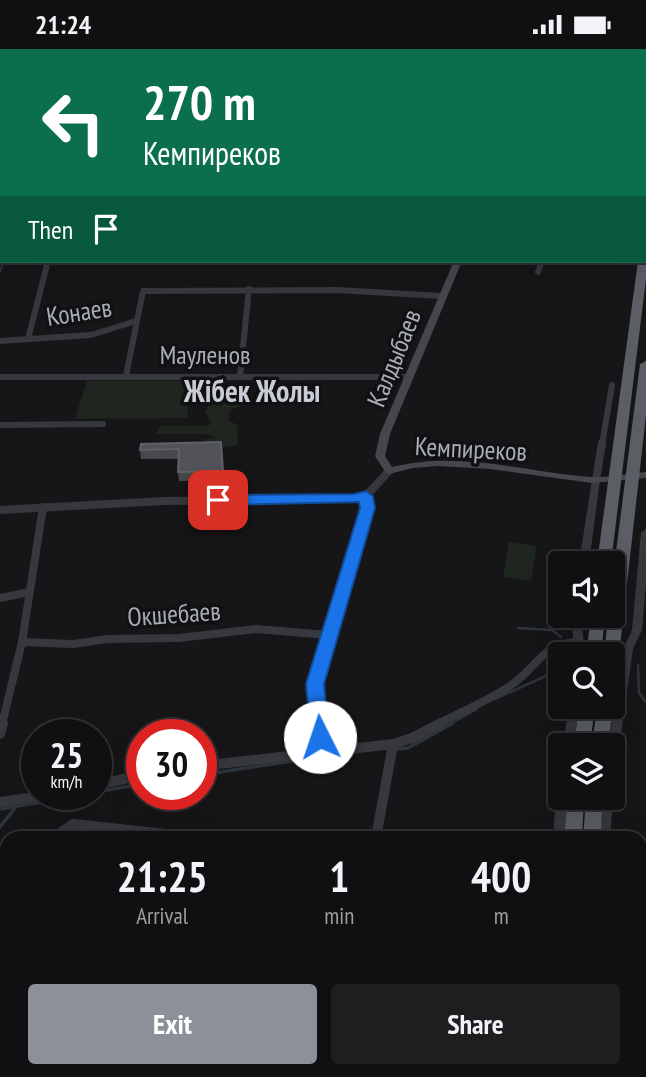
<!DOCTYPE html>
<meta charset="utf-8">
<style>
:root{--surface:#101012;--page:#1e1e20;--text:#f1f3f6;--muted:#9c9d9f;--line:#303032;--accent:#8c9099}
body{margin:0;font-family:"PT Sans Narrow",sans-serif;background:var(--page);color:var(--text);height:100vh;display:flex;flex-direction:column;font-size:26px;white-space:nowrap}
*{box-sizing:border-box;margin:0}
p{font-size:23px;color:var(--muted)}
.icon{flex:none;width:38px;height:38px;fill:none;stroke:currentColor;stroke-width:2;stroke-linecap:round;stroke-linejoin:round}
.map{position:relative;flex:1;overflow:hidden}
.details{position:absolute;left:0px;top:782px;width:648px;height:247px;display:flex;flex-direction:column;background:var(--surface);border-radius:21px 21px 0 0;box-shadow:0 7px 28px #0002,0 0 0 2px var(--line)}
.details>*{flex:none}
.hud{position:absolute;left:0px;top:0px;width:648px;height:214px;box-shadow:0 7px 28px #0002,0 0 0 2px var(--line);background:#0b6e4f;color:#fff;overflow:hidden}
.controls{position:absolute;left:548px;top:502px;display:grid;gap:14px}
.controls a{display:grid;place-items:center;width:77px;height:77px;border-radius:7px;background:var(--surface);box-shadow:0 7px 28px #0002,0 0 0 2px var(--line);font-size:35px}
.speed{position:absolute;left:21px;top:670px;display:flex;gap:14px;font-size:35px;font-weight:700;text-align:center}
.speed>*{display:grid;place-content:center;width:91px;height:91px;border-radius:50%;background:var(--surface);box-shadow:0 7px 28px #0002,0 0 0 2px var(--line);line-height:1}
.speed small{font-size:18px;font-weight:400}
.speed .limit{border:10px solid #d22;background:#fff;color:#111}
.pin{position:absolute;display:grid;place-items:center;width:60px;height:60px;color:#fff;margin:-30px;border-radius:14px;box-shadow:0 4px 10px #0006}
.me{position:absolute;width:77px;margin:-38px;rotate:356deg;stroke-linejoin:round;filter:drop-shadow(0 0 5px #0008)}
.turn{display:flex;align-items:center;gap:24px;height:147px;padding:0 28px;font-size:32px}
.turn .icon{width:91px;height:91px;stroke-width:2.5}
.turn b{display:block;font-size:49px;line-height:60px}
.then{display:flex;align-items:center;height:66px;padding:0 28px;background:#0003;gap:14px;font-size:26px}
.eta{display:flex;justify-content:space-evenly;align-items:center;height:119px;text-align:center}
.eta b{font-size:42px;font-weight:700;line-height:49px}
.action{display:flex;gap:14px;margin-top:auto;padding:14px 28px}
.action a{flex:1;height:80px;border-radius:7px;background:var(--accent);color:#fff;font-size:28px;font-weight:700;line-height:80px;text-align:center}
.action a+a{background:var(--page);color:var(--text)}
.status{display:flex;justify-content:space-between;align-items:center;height:49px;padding:0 35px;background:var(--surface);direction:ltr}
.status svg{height:19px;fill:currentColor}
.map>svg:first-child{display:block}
.green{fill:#1e261f}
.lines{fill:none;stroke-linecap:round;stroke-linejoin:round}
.stream-far2{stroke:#2c353c;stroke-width:2}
.stream-far1{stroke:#2c353c;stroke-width:2.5}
.stream{stroke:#2c353c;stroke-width:3.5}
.minor-far2{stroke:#37383d;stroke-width:6}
.minor-far1{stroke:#37383d;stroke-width:8}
.minor{stroke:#37383d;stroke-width:10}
.tertiary{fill:#37383d;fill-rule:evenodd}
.secondary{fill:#45474d;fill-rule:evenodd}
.trunk{fill:#5b5e65;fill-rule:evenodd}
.wall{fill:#47494d}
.building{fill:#525359;stroke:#5f6168;stroke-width:2}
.route{fill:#1a73e8;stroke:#114b97;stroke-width:2}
.labels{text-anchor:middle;stroke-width:7;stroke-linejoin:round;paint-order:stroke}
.street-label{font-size:26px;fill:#a8adb8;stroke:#111113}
.quarter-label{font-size:30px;font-weight:bold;fill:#c9ccd4;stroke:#111113}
</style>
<div class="status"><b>21:24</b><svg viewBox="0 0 49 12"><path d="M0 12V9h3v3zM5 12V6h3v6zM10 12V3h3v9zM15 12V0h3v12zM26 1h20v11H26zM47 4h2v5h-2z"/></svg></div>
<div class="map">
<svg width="646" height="1028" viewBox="0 0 646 1028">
<rect width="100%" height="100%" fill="#161618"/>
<path class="green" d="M87,332h103l-3,37 -112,1z
M245,346v9l-15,6 -2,10 9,5 1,20 -23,4 -8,-2 -1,-8 11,-1 -10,-4h-51l4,-8h49l2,-5 -6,-9 9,-16z
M509,493l28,4 -6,35 -28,-4z"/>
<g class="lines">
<path class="stream-far2" d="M214,0l7,2
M53,214l172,-2
M0,215l43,-1
M0,223l3,-8"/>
<path class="stream-far1" d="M518,579l34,2 9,7
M638,616l1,28 7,9
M495,650l64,-29 1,-21
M450,675l27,-15"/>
<path class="stream" d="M395,700l13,-1 45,-25
M201,726l104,-16
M96,743l46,-8
M0,760l84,-14
M0,778l15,-19"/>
<path class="minor-far2" d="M538,223l4,-11
M28,290l20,-78
M0,292l91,-6 45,-14
M126,327l17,-85 193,-1 106,6
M240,327l9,-87
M0,328h409
M0,376l103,-1
M602,396l10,-60"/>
<path class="minor-far1" d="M596,431l6,-37
M0,461l164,-9 190,-2 12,-3 23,-25
M0,549l29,-6
M22,593l51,2 34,-5 72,-1 77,-9 72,6
M2,675l20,-82 21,-135
M318,675l-3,-40 53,-176 -2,-12
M438,675c23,-12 49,-23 72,-38 28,-18 31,-44 70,-44"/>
<path class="minor" d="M318,674l2,30
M0,685l3,-11
M201,717l192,-22 19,-6 29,-15
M96,736l46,-10
M0,753l50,-7
M58,789l2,-5 13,-9 130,14
M376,789l17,-94
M0,879h7
M640,906l6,-4
M0,998l7,1
M117,1022l33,6
M414,1022v6
M331,1028l1,-6"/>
<path class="tertiary" d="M596,428l4,3 -11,83h-10l13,-83z
M646,480v56l-4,45 -9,19 -15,105 -2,3 -4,1v-13h-4l15,-96 9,-19 9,-98z
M571,567h10l4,39h-10z
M569,658h10l-5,38h-11z
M560,745v4h8l-3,40h-12l3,-40z
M612,748l1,1 -3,40h-12l3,-40z
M640,976l5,1 1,3v21l-6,-4z
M596,1022h14l2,6h-14z"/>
<path class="secondary" d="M0,33h2v4h-2z
M454,212h8l-72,173 -5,22 7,11c69,-17 131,5 200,10 18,1 36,-4 54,-5v6l-54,5 -102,-14 -52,-3 -25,2 -24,6 -3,-1 -11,-17 5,-22z"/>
<path class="trunk" d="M646,210v20l-35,284h-14l41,-302h8z
M646,312v54l-27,240 -7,5v-5h-8l4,-39h4v-33l28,-219z
M591,567h14l-4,39h-15z
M612,657l1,1 -5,38h-16l5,-38z
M579,658h16l-5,38h-16z
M568,749h16l-2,40h-18z
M586,749h16l-1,40h-18z
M640,1012l6,3v13h-33l-3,-6h30z"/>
</g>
<path class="wall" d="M221,393l3,38 -45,1 -1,-9 1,-13h-38l-1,-9z"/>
<path class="building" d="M221,393l2,29 -45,1 1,-23 -39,1 1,-6z"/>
<path class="route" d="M366,442l7,5 2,12 -51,176 5,53 -3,5h-13l-2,-5 -5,-53 54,-176 -1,-6 -141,3 -7,-5 7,-5 136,-1z"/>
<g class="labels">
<g class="street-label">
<text transform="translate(79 263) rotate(-9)" y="9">Конаев</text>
<text x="205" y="315">Мауленов</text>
<text transform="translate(394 309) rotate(-68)" y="9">Калдыбаев</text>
<text transform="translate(471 400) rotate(3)" y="9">Кемпиреков</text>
<text transform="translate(174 565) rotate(-4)" y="9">Окшебаев</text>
</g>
<g class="quarter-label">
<text x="252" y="353">Жібек Жолы</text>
</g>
</g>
</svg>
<div class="controls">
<a><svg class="icon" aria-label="sound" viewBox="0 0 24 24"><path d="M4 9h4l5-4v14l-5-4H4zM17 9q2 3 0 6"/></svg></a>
<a><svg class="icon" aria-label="search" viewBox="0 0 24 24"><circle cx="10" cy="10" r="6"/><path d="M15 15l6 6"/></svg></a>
<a><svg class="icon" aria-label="layers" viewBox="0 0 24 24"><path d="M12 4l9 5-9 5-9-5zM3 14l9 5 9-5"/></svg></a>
</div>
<div class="speed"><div>25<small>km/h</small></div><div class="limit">30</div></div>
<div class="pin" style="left:218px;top:451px;background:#d93025"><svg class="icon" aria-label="arrive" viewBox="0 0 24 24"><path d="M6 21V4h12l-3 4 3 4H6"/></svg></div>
<svg class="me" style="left:320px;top:688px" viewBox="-20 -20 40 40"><circle r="19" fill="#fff"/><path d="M0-13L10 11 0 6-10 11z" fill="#1a73e8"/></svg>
<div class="hud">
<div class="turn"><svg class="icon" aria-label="left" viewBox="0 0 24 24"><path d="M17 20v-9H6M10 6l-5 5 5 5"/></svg><div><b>270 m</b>Кемпиреков</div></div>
<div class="then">Then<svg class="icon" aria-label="arrive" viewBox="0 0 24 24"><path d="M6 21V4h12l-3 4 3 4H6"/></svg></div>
</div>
<section class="details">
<div class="eta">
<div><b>21:25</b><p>Arrival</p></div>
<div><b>1</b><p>min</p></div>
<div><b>400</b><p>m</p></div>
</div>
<div class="action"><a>Exit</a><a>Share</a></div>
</section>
</div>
